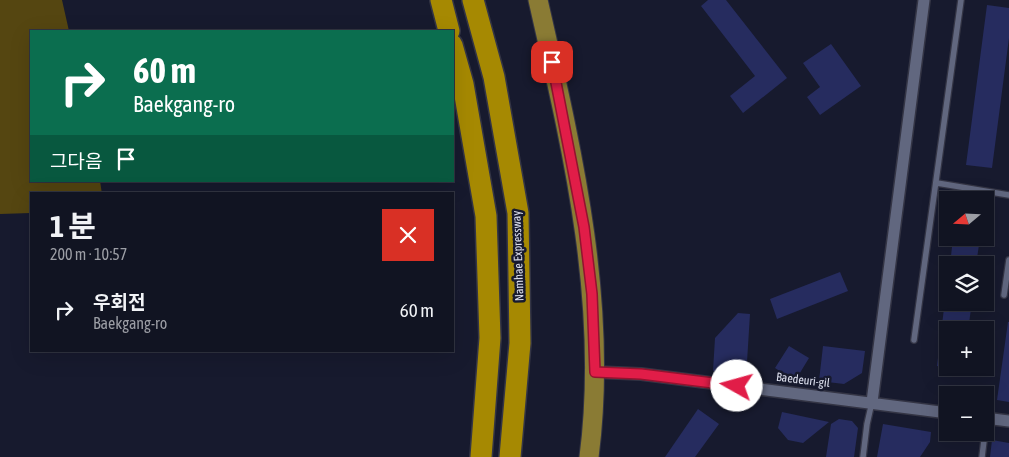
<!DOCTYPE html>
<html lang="ko">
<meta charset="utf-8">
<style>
:root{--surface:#111422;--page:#1e212f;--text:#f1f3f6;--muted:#9c9ea5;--line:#303340}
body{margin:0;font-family:"Asap Condensed","Noto Sans KR",sans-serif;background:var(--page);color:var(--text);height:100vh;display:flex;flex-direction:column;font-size:19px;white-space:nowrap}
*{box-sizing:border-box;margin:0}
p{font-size:16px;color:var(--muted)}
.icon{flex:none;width:28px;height:28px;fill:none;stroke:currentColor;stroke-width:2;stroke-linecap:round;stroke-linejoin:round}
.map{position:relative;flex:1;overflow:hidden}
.details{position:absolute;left:30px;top:192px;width:424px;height:160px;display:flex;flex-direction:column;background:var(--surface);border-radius:0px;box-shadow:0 5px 20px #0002,0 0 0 1px var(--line)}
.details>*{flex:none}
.top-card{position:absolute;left:30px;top:30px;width:424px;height:152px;border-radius:0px;box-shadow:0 5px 20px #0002,0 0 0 1px var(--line);background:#0b6e4f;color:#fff;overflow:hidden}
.needle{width:32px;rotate:251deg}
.fabs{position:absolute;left:939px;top:191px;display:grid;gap:10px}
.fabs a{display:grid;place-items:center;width:55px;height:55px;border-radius:0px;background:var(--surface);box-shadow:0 5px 20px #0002,0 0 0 1px var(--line);font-size:25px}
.pin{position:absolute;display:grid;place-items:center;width:42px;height:42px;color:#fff;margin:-21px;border-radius:10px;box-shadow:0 2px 8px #0006}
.me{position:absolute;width:55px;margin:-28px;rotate:277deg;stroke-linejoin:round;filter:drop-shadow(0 0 4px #0008)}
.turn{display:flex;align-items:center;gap:18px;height:105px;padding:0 20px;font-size:22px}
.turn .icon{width:65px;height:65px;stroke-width:2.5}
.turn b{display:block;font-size:35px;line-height:42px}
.then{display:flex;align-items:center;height:48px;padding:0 20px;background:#0003;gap:10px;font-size:19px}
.round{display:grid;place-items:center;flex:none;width:52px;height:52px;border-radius:0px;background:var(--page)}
.head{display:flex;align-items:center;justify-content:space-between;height:85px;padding:0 20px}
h1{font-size:30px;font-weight:700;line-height:38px}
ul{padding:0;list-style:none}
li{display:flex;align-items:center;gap:15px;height:65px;padding:0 20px}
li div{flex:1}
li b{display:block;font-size:19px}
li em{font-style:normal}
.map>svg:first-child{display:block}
.forest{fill:#554611}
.building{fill:#262c5f}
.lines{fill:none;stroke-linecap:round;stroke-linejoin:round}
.lane-casing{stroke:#343545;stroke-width:8}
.street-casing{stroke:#343545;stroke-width:14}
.primary-casing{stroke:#343545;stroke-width:21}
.highway-casing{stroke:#343545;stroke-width:24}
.lane{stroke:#61677f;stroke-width:5.5}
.street{stroke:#61677f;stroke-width:11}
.primary{stroke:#8a7b34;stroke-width:19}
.highway{stroke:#a68902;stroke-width:21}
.route-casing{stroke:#92132f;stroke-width:12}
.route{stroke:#e11d48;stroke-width:9}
.labels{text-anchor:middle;stroke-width:5;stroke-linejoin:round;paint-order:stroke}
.street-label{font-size:12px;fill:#dde0ee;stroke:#171a2e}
</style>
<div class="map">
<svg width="1009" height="457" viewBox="0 0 1009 457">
<rect width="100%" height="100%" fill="#171a2e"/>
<path class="forest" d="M0,0h62l7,31h-38v150h69l2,13h-71v19l-31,1z"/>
<path class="building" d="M708,0h18l61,78 -44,35 -13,-17 25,-20 -54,-70z
M987,5l22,3v30l-17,130 -26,-3z
M831,44l30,42 -41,29 -13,-18 13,-10 -17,-24z
M953,238h27l-4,27h-26z
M840,272l8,19 -71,28 -7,-20z
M946,292l2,10h24l-4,28h-20v38l-11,-2z
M738,313l12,1 -3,48 -13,11 -21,-2 2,-33z
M1008,322h1v80l-12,-2z
M789,346l20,12 -14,23 -20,-13z
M823,346l42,5 -3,22 -18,11 -25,-3z
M698,409l21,15 -24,33h-30z
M782,412l47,10 -26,21 -15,-3 -10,-12z
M839,419l13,2 6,7 -4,29h-28l5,-33z
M883,424l48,8 -1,10 -10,15h-43z
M992,440l17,3v14h-19z"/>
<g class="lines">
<g class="lane-casing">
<path id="lane" d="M937,183l72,12
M1004,295l5,-35
M914,340l47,-340
M863,457l4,-33 5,-22
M982,457l3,-25"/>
</g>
<g class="street-casing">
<path id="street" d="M595,372l46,2 307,39
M872,402l52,-402
M985,418l24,3"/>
</g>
<g class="primary-casing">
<path id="primary" d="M538,0c34,149 71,303 51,457"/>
</g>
<g class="highway-casing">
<path id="highway" d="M441,0l8,31
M473,0l21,77 24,136 2,130 -10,114
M452,45l11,39 23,132 4,122 -9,119"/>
</g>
<use href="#lane" class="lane"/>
<use href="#street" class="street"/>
<use href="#primary" class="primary"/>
<use href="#highway" class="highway"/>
</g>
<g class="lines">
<g class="route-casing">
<path id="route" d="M552,62l32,165 8,67 3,78 46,2 96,12"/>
</g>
<use href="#route" class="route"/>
</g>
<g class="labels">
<g class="street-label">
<text transform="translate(518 256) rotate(-92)" y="4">Namhae Expressway</text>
<text transform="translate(803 380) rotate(7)" y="4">Baedeuri-gil</text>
</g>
</g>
</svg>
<div class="fabs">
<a><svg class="needle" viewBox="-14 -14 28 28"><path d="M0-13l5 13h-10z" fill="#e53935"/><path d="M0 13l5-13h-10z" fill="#9c9ea5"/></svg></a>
<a><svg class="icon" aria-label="layers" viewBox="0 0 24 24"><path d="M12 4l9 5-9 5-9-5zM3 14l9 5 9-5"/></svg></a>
<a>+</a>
<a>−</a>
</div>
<div class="pin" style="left:552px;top:62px;background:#d93025"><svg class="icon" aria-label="arrive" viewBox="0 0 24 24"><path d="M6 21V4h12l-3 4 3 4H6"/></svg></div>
<svg class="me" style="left:737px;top:386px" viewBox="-20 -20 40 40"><circle r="19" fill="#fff"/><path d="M0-13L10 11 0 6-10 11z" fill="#e11d48"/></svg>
<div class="top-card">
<div class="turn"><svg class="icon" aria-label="right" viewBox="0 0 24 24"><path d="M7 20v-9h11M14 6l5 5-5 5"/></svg><div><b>60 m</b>Baekgang-ro</div></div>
<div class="then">그다음<svg class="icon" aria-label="arrive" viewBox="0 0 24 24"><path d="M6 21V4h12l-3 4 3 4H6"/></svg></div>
</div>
<section class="details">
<div class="head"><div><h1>1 분</h1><p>200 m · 10:57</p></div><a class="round" style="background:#d93025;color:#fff"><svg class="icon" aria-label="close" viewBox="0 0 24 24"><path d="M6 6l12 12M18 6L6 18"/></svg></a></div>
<ul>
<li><svg class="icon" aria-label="right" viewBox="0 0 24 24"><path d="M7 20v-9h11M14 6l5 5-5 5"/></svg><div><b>우회전</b><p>Baekgang-ro</p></div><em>60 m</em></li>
</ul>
</section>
</div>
